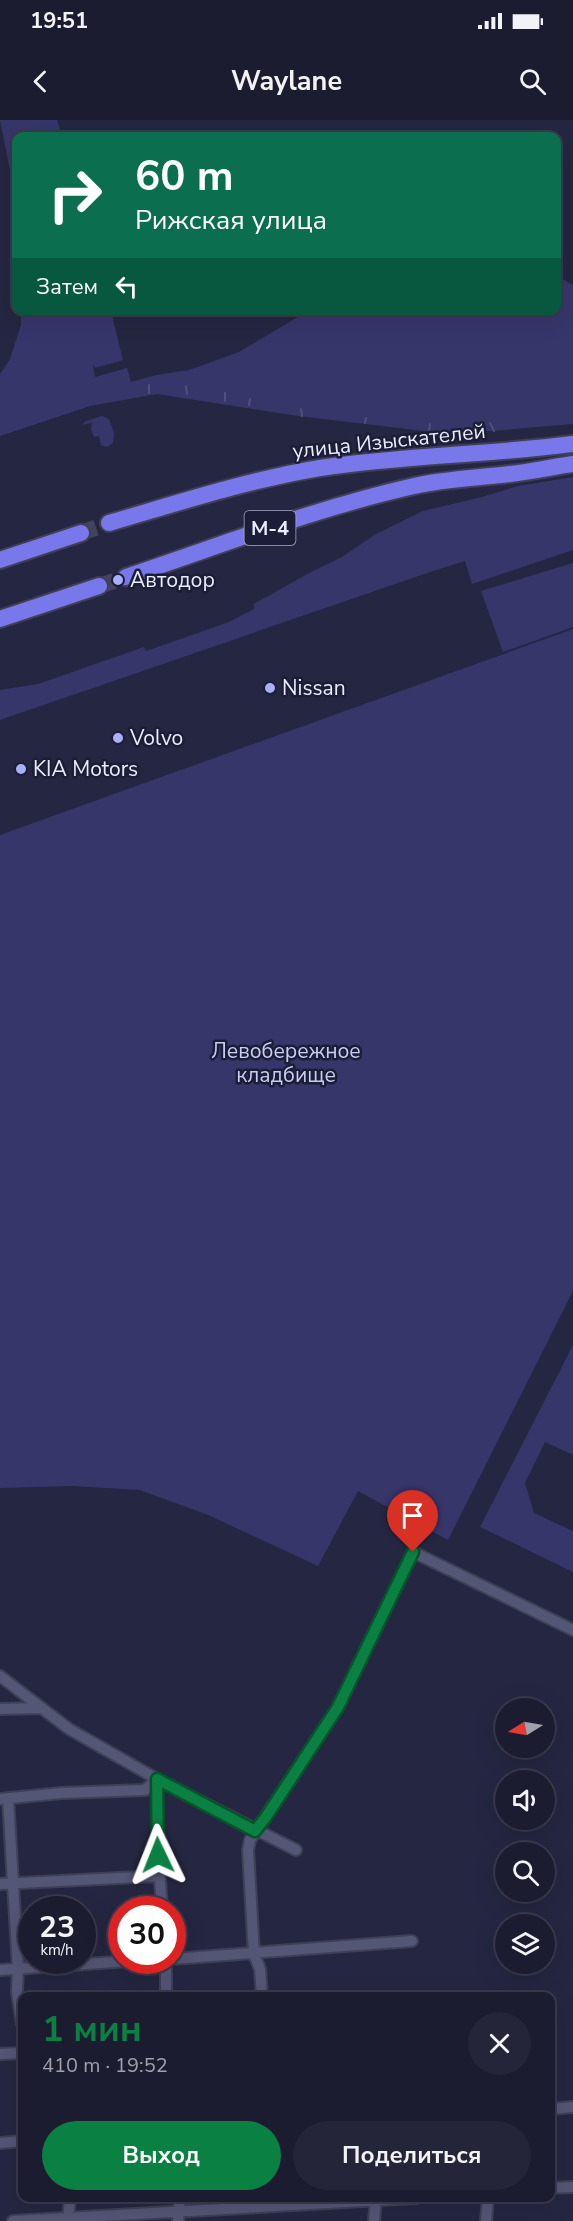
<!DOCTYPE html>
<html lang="ru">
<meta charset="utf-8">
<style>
:root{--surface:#1c1c31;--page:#252539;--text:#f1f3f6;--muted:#a0a1ab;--line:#3a3a4d;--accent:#0b8043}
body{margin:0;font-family:"Nunito Sans",sans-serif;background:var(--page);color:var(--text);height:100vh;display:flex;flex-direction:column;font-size:22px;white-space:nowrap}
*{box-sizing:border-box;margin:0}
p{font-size:20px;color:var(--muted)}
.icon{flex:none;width:33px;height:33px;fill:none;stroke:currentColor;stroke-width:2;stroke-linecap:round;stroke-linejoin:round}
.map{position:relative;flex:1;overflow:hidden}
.panel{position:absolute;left:18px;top:1872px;width:537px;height:210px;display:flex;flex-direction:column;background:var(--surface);border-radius:12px;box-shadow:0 6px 24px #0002,0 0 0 2px var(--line)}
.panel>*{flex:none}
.banner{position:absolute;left:12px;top:12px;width:549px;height:183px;border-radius:12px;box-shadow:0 6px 24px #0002,0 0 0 2px var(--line);background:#0b6e4f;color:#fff;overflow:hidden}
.needle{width:39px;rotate:259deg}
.fabs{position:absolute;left:495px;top:1578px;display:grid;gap:12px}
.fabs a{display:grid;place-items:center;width:60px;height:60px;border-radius:50%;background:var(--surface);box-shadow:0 6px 24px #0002,0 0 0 2px var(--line);font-size:30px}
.speed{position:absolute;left:18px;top:1776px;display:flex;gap:12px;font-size:30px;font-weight:700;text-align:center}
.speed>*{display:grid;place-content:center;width:78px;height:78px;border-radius:50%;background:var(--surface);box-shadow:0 6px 24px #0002,0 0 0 2px var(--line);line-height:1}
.speed small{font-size:15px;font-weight:400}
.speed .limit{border:9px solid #d22;background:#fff;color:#111}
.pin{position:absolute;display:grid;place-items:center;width:51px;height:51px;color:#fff;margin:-62px -26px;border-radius:50% 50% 50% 0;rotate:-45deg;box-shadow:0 0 6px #0007}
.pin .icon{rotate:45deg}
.me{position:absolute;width:66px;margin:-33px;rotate:358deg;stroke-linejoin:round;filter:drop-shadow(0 0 4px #0008)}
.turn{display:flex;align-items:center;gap:21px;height:126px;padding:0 24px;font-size:27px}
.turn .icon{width:78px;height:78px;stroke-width:2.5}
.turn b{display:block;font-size:42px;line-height:51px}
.then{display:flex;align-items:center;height:57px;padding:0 24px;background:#0003;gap:12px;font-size:22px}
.round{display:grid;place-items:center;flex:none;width:63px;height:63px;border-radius:32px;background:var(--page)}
.headline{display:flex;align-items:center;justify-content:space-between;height:102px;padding:0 24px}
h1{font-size:36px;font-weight:700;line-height:45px;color:var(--accent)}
.cta{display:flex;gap:12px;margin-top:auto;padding:12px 24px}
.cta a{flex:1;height:69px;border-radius:36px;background:var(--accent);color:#fff;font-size:24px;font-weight:700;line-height:69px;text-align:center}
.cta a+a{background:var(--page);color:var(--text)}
.status{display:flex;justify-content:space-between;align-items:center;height:42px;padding:0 30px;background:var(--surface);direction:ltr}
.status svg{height:16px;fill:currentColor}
header{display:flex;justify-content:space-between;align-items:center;height:78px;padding:0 24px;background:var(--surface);font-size:27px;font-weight:700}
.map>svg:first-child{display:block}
.green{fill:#36366b}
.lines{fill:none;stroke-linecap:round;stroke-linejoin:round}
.stream{stroke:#544e7d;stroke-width:2}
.highway-tunnel{stroke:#42445d;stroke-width:16;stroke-dasharray:16 8;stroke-linecap:butt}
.minor-casing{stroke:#3f4056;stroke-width:14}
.highway-casing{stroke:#3f4056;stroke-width:20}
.minor{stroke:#545675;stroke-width:10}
.highway{stroke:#7978eb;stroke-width:16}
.route-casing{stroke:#07532c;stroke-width:15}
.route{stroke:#0b8043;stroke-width:10}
.poi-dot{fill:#aaaffb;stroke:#1c1d37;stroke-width:2}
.labels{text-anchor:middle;stroke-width:5;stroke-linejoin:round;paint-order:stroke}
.shield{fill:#1c1d37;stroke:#acaec2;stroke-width:1.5}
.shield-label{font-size:20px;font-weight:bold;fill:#e9ecfe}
.street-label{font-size:21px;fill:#e9ecfe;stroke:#1c1d37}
.poi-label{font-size:21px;fill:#e9ecfe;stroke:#1c1d37;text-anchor:start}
.park-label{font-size:21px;fill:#c9ccf3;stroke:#1c1d37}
</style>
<div class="status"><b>19:51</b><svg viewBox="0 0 49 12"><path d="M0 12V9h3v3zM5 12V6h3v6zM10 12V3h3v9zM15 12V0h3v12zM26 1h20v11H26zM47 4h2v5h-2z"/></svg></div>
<header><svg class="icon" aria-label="back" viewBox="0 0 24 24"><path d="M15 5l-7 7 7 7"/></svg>Waylane<svg class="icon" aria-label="search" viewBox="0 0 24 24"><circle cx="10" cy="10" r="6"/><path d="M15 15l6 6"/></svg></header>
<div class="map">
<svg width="573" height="2101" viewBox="0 0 573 2101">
<rect width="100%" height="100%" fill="#252641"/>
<path class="green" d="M0,0h57l5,16h-46v65z
M557,156l16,9v139l-82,7h-67l-126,-15 -141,-22 -67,12 -90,30v-62l10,-15 11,-34v-14h90l12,49 -28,8 -2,-4 2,13 32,-9 4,14 25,-7 33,-5 50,-18 69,-41 248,-1z
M102,296l7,3 5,14 -1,10 -6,4 -6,-2 -2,-9 -5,1 -3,-8 1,-6 -11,2 5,-4z
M573,357v73l-101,34 -7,-23 -32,10 -433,149v-30l38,-6 106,-37 2,4 83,-29 25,-13v-5l55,-31 33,-16 34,-23 47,-23 59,-14 36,-11z
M573,443v64l-70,25 -22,-61z
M573,509v662l-125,249 -90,-49 -40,75 -110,-51 -68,-25 -68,-4 -72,2v-653z
M573,1225v110l-28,-13 -20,41 9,30 39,18v41l-93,-45z"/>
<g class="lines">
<path class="stream" d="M186,266l1,8
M149,273v-8
M225,281v-8
M249,285l1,-6
M301,289l1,7
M365,303l1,-5
M490,303l4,8
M429,310l1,-6"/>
<path class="highway-tunnel" d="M81,413l28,-10
M99,466l27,-9"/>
<g class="minor-casing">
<path id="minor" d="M0,1556l69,53 88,50 139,71
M0,1589l42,-1
M157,1659v55l5,76
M8,1678l10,171 -1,23 5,32
M0,1679l62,-6 83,-3 12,-11
M0,1764l159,-8
M172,1839l240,-18
M166,1840v36
M0,1850l143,-10
M262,1876l-2,-27 -6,-15 -6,-104 2,-10 88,-133 75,-155 160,78
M0,1934l22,-1
M550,1989l23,-2
M0,2023l22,-2
M550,2068l23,-1
M13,2101l403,-23
M68,2101l2,-23
M178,2101l2,-23
M374,2101l2,-23
M486,2101l2,-23"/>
</g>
<g class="highway-casing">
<path id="highway" d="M109,403c69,-20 139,-43 211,-55 84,-13 169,-13 253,-24
M0,440l81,-27
M126,457c96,-32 190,-69 288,-91 31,-7 64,-8 96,-12 21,-2 42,-7 63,-10
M0,499l99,-33"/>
</g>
<use href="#minor" class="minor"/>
<use href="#highway" class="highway"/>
</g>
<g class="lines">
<g class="route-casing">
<path id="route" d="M158,1735l-1,-76 98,52 11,-14 72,-110 75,-155"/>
</g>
<use href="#route" class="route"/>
</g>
<g class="poi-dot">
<circle cx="118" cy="460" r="6"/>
<circle cx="270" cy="568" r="6"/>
<circle cx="118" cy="618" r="6"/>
<circle cx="21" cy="649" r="6"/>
</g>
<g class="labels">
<rect class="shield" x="244.5" y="391" width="51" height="34" rx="4.5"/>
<g class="shield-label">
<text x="270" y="415">М-4</text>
</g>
<g class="street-label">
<text transform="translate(389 321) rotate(-6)" y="7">улица Изыскателей</text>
</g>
<g class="poi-label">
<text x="130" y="467">Автодор</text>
<text x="282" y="575">Nissan</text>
<text x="130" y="625">Volvo</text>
<text x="33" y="656">KIA Motors</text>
</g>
<g class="park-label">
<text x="286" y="938">Левобережное<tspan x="286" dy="24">кладбище</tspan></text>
</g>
</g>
</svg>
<div class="fabs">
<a><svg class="needle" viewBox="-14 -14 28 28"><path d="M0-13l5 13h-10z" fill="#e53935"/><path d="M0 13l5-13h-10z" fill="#a0a1ab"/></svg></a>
<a><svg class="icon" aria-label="sound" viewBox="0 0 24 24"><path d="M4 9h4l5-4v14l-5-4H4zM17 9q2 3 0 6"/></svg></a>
<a><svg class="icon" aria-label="search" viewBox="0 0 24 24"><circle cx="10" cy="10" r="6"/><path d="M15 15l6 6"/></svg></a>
<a><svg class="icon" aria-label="layers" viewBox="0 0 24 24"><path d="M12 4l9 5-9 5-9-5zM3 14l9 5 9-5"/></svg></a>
</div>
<div class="speed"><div>23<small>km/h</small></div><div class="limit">30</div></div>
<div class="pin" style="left:413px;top:1432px;background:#d93025"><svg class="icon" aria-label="arrive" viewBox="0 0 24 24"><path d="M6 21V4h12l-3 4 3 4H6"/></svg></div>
<svg class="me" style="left:158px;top:1735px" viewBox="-20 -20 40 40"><path d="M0-17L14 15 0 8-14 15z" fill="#0b8043" stroke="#fff" stroke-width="4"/></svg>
<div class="banner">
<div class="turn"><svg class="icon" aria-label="right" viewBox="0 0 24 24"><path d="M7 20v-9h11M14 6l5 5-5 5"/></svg><div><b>60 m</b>Рижская улица</div></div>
<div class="then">Затем<svg class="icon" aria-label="left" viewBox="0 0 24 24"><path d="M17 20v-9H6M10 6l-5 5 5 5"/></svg></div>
</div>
<section class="panel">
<div class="headline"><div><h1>1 мин</h1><p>410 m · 19:52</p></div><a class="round"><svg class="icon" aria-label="close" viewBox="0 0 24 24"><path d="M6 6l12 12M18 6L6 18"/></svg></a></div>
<div class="cta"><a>Выход</a><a>Поделиться</a></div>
</section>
</div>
